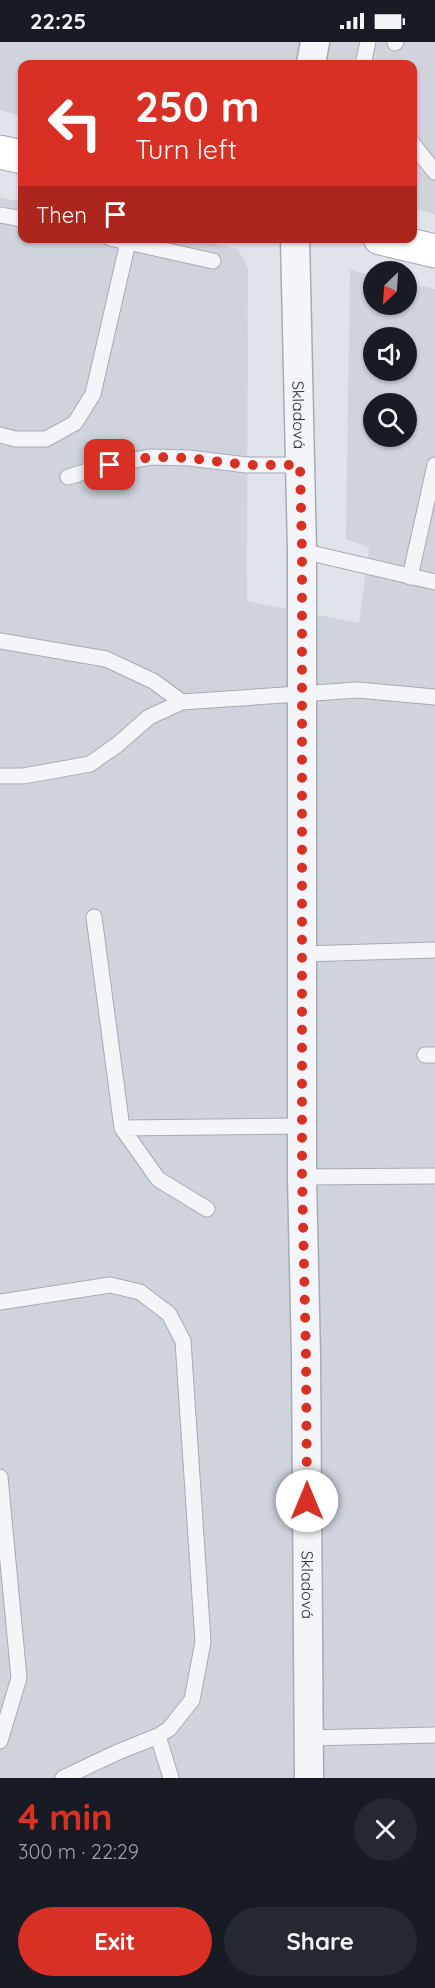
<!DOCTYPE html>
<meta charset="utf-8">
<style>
:root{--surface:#171b24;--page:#242831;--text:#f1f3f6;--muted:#9ea1a6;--accent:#d93025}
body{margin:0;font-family:Quicksand,sans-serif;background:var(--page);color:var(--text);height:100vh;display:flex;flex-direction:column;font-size:22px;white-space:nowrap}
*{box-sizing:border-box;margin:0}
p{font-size:20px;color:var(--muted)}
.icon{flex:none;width:33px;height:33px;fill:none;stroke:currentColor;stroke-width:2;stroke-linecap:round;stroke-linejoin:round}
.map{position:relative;height:1736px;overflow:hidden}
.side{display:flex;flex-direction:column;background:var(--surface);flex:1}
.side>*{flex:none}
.hud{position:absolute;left:18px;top:18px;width:399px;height:183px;border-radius:12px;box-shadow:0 2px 4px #0004;background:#d93025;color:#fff;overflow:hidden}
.needle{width:39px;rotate:205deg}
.controls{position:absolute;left:363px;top:219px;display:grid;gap:12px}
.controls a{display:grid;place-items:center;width:54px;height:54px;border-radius:50%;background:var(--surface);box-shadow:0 2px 4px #0004;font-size:30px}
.pin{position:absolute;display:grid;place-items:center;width:51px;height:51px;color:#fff;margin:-26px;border-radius:12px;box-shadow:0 3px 9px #0006}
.me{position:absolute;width:66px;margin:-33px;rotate:0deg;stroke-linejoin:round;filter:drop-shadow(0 0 4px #0008)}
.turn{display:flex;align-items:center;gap:21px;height:126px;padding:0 18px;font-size:27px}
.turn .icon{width:78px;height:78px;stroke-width:2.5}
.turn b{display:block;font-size:42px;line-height:51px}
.then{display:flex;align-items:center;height:57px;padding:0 18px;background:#0003;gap:12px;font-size:22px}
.round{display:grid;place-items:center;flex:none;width:63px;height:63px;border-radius:32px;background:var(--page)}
.head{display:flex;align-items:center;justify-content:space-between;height:102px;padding:0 18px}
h1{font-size:36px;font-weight:700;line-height:45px;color:var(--accent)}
.primary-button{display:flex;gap:12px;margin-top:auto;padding:12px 18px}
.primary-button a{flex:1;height:69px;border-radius:36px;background:var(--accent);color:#fff;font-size:24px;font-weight:700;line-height:69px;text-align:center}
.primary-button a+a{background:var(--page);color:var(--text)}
.status{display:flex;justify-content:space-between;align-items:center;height:42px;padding:0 30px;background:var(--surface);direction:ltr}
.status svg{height:16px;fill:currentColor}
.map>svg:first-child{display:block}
.built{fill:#ced3dc;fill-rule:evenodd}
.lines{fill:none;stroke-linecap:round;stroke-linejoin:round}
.service-casing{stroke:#a5abb5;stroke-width:17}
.minor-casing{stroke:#a5abb5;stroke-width:31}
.primary-casing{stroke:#9ea9b7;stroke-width:35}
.service{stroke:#f3f5f8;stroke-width:15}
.minor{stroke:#f3f5f8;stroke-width:28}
.primary{stroke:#fff;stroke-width:33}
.route{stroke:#d93025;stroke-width:10;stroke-dasharray:0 18}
.labels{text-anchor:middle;stroke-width:4.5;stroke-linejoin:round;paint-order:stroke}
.street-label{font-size:16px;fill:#273243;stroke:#eff3f7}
</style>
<div class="status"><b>22:25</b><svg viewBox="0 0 49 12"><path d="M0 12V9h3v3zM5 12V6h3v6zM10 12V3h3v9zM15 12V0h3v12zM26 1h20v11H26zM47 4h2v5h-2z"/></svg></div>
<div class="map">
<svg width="435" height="1736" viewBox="0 0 435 1736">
<rect width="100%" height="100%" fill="#e0e4ea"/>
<path class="built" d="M0,0h435v172l-22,-6 -1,-144h-390v52l-22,-6z
M0,155l22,5v36h167l49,11 10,19 -1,333 112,22 10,-75 -23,-9 4,-269 23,6 1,28h32l1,-21 28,6v1489h-435zM374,296h32v32h-32zM374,362h32v32h-32z"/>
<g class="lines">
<g class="service-casing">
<path id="service" d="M395,1l1,-1
M363,22l5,-22
M412,101l23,29
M0,173l22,4
M110,196l103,23
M0,393l15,4h31l29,-16 18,-29 35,-152
M68,435l42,-13 41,-7 38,1 58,7h53
M302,509l133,31
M410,535l25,-112
M0,599l106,18 47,22 29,21
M0,734h23l67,-12 27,-19 32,-28 33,-15 176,-12 77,7
M94,875l28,211 36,51 49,30
M302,912l133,-4
M425,1013h10
M122,1086l180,-2
M302,1135l133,-1
M0,1260l110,-17 30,7 29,22 14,27 20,301 -11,58 -23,29 -11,7 -40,16 -55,26
M0,1435l19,201 -19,63
M158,1694l13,42
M308,1696l127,-3"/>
</g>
<g class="minor-casing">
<g id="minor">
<path d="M311,22l4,-22"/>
<path id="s1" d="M295,196l7,313v626l4,179 3,422"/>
</g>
</g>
<g class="primary-casing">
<path id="primary" d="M0,110l22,5
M380,196l55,13"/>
</g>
<use href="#service" class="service"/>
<use href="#minor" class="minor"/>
<use href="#primary" class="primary"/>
</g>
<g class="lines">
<path class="route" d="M110,423l41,-8 38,1 58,7h53l2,86v625l4,180 1,145"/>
</g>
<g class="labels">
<g class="street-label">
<text dy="6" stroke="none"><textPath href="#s1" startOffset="177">Skladová</textPath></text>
<text dy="6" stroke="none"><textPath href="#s1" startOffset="1347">Skladová</textPath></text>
</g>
</g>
</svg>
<div class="controls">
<a><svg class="needle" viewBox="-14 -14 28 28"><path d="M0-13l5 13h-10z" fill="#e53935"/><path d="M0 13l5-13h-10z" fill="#9ea1a6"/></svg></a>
<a><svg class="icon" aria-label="sound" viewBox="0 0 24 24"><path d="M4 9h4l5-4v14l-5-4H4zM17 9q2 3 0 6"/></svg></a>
<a><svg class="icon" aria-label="search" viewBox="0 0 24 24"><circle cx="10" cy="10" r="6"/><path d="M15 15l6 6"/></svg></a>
</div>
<div class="pin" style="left:110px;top:423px;background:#d93025"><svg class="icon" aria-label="arrive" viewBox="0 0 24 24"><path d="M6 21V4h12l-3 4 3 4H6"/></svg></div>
<svg class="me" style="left:307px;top:1459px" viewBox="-20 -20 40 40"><circle r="19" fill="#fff"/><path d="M0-13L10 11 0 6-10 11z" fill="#d93025"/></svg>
<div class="hud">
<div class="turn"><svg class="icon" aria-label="left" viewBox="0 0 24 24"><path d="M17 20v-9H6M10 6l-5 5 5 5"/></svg><div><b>250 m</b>Turn left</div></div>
<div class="then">Then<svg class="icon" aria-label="arrive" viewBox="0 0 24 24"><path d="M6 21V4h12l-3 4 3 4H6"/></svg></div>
</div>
</div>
<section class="side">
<div class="head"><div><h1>4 min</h1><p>300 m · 22:29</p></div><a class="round"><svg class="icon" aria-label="close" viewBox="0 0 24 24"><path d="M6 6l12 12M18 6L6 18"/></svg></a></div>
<div class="primary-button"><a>Exit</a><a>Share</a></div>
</section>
